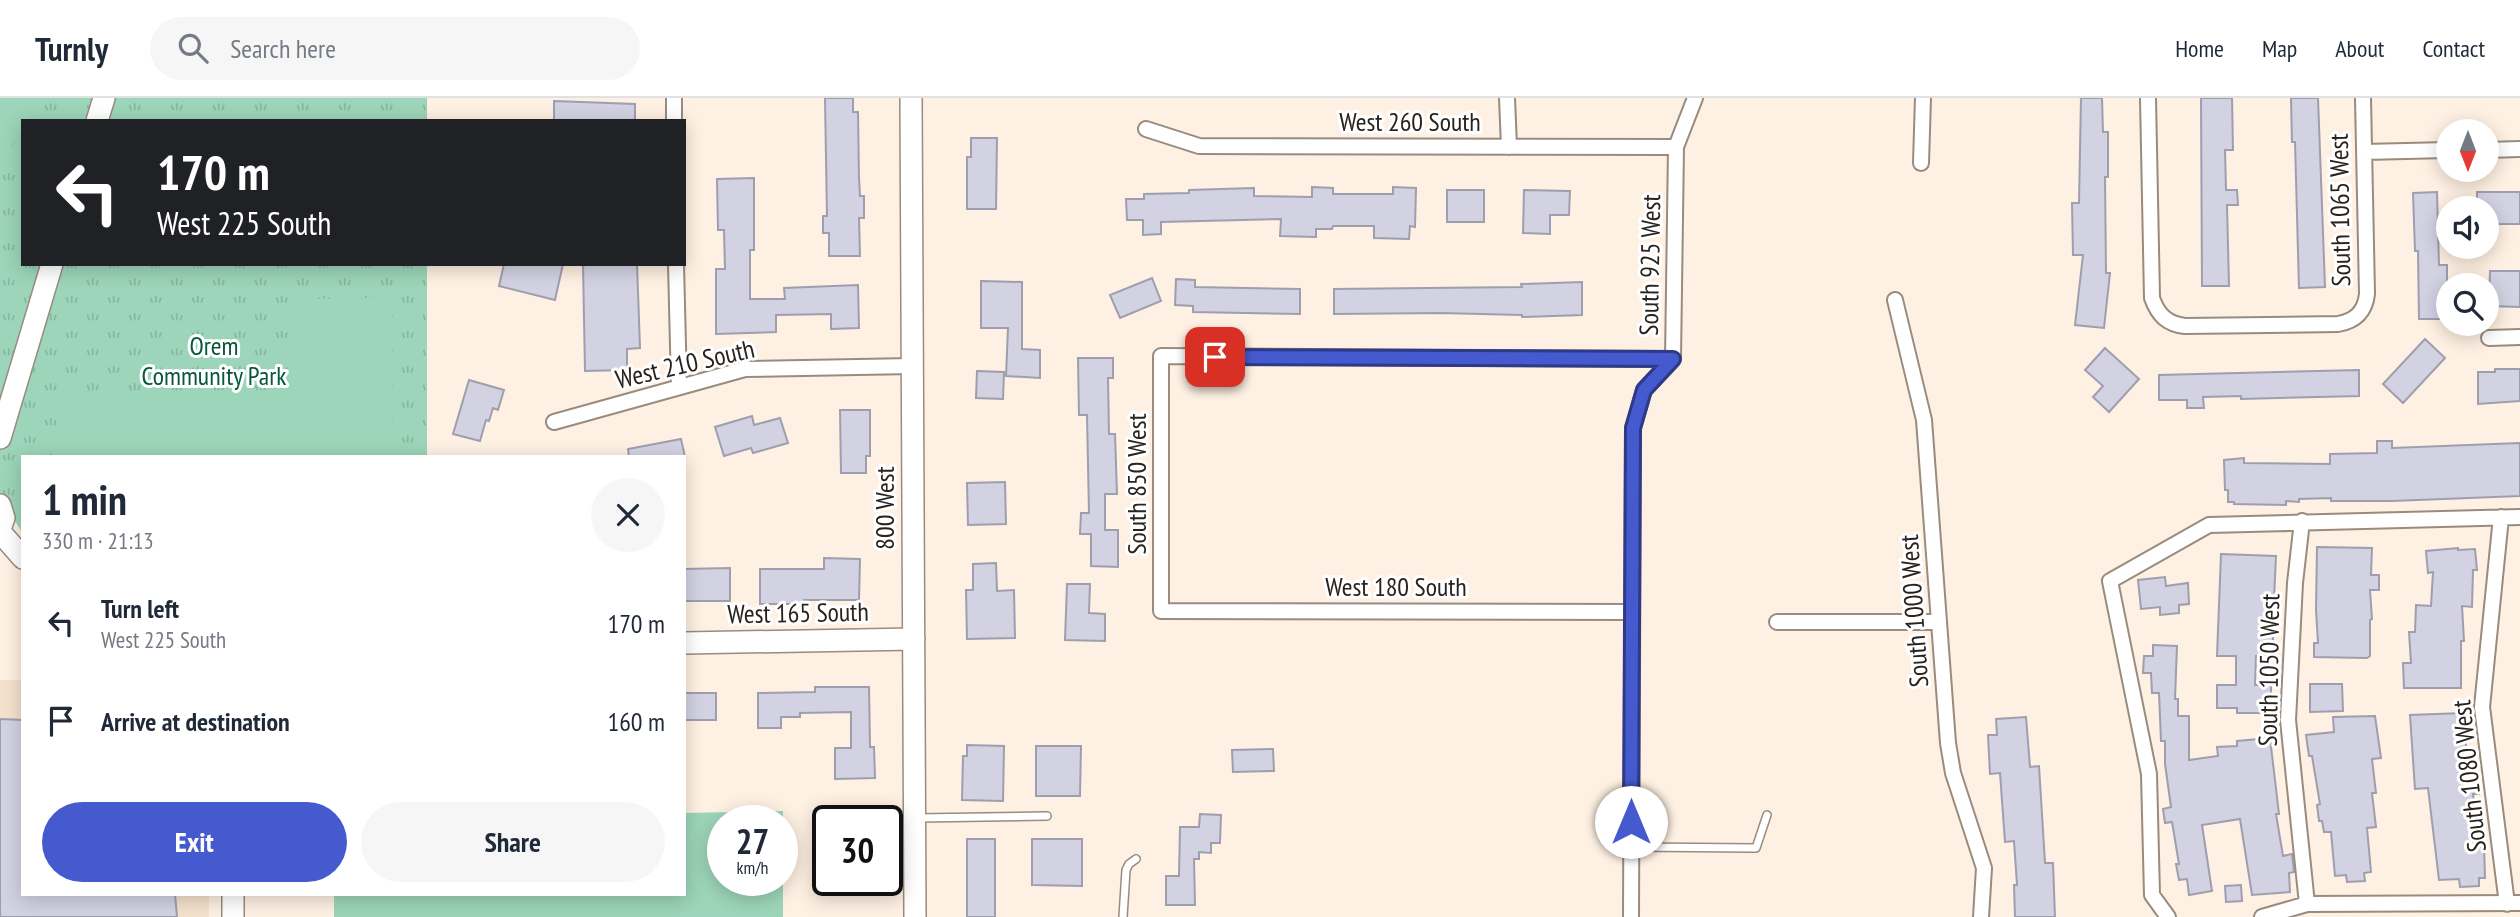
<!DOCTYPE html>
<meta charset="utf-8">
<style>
:root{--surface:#fff;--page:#f6f6f7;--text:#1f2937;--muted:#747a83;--line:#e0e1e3;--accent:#465acf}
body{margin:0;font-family:"PT Sans Narrow",sans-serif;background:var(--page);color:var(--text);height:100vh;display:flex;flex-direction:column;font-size:26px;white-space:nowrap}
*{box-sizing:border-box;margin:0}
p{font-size:23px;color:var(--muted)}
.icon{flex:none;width:38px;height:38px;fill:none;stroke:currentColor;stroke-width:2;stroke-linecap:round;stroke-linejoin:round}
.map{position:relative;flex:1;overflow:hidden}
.side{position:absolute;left:21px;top:357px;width:665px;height:441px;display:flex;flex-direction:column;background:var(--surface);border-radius:0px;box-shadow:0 4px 18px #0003}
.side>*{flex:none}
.top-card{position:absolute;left:21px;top:21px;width:665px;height:147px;border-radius:0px;box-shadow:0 4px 18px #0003;background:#202124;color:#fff;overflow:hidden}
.needle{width:46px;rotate:180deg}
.tools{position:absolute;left:2436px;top:21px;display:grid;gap:14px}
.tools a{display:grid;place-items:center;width:63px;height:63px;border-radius:50%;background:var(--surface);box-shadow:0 4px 18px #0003;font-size:35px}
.speed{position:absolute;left:707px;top:707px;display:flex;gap:14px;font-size:35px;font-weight:700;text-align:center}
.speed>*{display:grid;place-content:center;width:91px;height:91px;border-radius:50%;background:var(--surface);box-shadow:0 4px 18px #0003;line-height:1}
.speed small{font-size:18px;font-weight:400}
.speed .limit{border:4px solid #111;border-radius:10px;background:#fff;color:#111}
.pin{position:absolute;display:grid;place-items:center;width:60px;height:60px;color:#fff;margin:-30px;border-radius:14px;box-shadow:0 4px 10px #0006}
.me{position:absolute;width:77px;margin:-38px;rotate:0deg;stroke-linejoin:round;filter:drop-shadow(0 0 5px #0008)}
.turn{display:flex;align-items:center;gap:24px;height:147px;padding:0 21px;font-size:32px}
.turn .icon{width:91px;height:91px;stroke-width:2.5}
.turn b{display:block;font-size:49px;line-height:60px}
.round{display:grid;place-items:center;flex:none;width:74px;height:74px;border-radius:37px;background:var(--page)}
.headline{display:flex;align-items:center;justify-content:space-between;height:119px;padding:0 21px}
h1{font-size:42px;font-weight:600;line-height:52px}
.cta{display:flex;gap:14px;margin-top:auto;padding:14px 21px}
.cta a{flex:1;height:80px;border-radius:42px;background:var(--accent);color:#fff;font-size:28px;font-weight:600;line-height:80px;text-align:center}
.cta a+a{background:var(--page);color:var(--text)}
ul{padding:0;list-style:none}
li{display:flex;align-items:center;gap:21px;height:98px;padding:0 21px}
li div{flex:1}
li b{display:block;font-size:26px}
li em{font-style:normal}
header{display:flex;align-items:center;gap:42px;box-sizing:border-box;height:98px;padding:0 35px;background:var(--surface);border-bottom:2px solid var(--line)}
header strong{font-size:33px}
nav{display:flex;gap:38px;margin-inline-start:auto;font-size:24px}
.search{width:490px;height:63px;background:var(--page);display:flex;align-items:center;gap:18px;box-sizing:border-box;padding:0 24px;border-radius:38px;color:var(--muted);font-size:26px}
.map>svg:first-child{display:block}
.built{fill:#f5e2ce}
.grass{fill:url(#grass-tufts)}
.pitch{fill:#9cd5b9;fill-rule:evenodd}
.building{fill:#d3d2e3;stroke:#9e9eae;stroke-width:2}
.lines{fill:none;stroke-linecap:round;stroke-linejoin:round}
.lane-casing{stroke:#988c7f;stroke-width:10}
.street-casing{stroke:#988c7f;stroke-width:18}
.secondary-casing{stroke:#988c7f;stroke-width:24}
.lane{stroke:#fff;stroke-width:7}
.street{stroke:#fff;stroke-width:14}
.secondary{stroke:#fff;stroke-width:21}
.route-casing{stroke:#2e3a87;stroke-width:18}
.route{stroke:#465acf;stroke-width:12}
.labels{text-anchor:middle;stroke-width:6;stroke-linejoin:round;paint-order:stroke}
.street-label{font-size:26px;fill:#28231e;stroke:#fff}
.park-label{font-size:26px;fill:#06573c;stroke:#fff}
</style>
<header>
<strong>Turnly</strong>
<div class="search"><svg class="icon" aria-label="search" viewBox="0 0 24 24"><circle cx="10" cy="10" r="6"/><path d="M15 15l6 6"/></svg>Search here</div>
<nav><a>Home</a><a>Map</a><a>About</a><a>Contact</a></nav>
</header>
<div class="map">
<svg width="2520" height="819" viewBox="0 0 2520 819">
<defs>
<pattern id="grass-tufts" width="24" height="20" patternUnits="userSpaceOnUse" patternTransform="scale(1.75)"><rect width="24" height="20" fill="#9cd5b9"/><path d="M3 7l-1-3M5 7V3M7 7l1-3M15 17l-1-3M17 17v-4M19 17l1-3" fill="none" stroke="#86b79f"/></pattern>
</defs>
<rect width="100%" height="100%" fill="#fef0e2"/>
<path class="built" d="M0,582h23v214h186v23h-209z"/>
<path class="grass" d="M0,0h427v23h-404v143h404v193h-404v77l-11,-18 -6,-21 -6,-2z"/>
<path class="pitch" d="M0,0h40l-14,23h-3v6l-23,38z
M392,200v159h-336v-56h235v-102z
M783,713v106h-449v-23h350v-81zM723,723h59v59h-59z"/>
<path class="building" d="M825,0h28v14h5l1,66 1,18h4v22h-5l1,38h-31v-23h-6v-17h4z
M2081,0h21l1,34h5v45h-3l1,96h4l-6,55 -29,-3 8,-70h-10l-1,-52h7z
M2201,0h31l1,52h-8l1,40h11l1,15h-11l2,81h-27z
M2291,0h27l7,189 -26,1 -4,-146h-3z
M554,3l81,3v17h-81z
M971,40h26l-1,71h-29v-52h4z
M754,80v72h-4v49h35l-1,-11 74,-3 1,43 -28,1v-15l-55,1v17l-60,2v-65h9l-1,-39h-6l-1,-51z
M1312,89l21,1v6h60v-7l23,1 -1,39 -5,-1 -1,13 -35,-1v-12h-41l-1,3h-16v8l-36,-1 1,-17 -120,3v12l-18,1v-15h-16l-1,-21h18v-5l45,-1v-3l65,-2v8l58,1z
M1447,92h37v32h-37z
M1524,92l46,1 -1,24h-19v19l-27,-1z
M2437,94l2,73h8v54h-28l-1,-68h-3l-2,-58z
M2477,94h43v32h-33v-16h-10z
M504,166h59l-8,36 -56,-14z
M583,166h54l3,84 -13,1v21l-42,1z
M2490,173h30v36l-31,-1z
M1152,180l9,23 -41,17 -10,-23z
M1176,181l19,1v7l105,2v25l-107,-2v-6l-18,-1z
M981,183l41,1v67l18,1v28l-34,-2 2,-48h-27z
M1582,184v33l-60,2v-2l-82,-2 -106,1v-25l188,-2 -1,-3z
M2425,241l20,19 -42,45 -20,-19z
M2105,250l34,31 -30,33 -16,-15 10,-11 -18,-16z
M1078,260h35v20h-5l1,56h6l2,60h-12v36h13v37l-27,-1v-32h-11l1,-21h8l-2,-98h-8z
M2495,271h25v32l-42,3v-32h17z
M2359,272v26l-118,3v-3l-38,1 1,11h-17v-8h-28v-25z
M977,273l27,1 -1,27 -27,-1z
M469,282l35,10 -6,20 -5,-2 -4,13 -3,-1 -6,21 -27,-7z
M840,312h30v46h-4v17h-25z
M752,318l2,9 26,-7 8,25 -35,10 -2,-5 -27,8 -9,-29z
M681,341l4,18h-56l-1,-8z
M2377,343h15v7l128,-5v53l-128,5h-61v-3l-32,1v3l-13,-1v4l-52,-1v-2h-6v-12h-3l-1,-30 20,-2v5l86,1v-10l47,-1z
M1005,384l1,42 -38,1 -1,-42z
M2317,449l55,1 -1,27h8v15h-9l2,29 -2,1v36l-3,2 -53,-1v-14h4l-2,-33z
M2458,450v2l17,-1 2,21h-4l-1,37 -10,-1 2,35h-3v47h-57l-1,-25h8l-2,-31h6l1,-27 15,1 2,-34 -5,1 -2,-22z
M2221,456l55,2 -2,43 3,1 -1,22h-3v35l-17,-1 -1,29h16v22h-4l1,6h-31v-5h-20v-23h19v-29h-19z
M824,460l36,1 -1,41h-55v4h-44v-35h64z
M996,465l1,28 17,-1 1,48 -48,1 -1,-49h7v-26z
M730,470v33h-46v-32z
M2165,479l1,9 22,-3 1,21 -10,1v8l-19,2v-8l-19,2 -3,-29z
M1067,486h23l-1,29 16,1v27l-40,-1z
M2153,547l24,1 -2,53h3v17h11v44l29,-4 -1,-9 20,-1v-5l33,-3 9,76h-3l7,42 9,-2 2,18 -5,1 1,19 -38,3 -12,-76 -38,6 10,66 -23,4 -2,-16 -8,1 -3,-16h3l-7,-42 -7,1 -2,-14 8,-2 -6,-43v-23h-4l-2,-48h-7l-1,-20h-8l1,-17h9z
M2310,586h32l1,27 -33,1z
M815,589h54l1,60h4l1,31 -40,1v-31h16v-36l-51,1v4h-19v11h-23v-35l57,-1z
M684,595h32v27h-32z
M2463,615l5,53 3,-1 1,12 6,-1 1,18h-6l4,39 3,-1 2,12h2l1,34h-6v8l-19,1 -1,-8 -20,1 -11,-92 -13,1 -5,-74z
M2375,618l6,42 -9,1 4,34h-4l4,34 -9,1 4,44 -7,1 1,8 -18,1 -1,-7 -11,1 -4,-44h-7l-2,-11h-3l-2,-16 3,-1 -8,-48h-3l-3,-21 28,-3 -1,-15z
M2026,619l4,50 9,-1 6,97h8l2,54h-40l-1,-32h3l-3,-44 -9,1 -5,-69 -10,1 -2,-39h9l-1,-16z
M0,621l23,1v174h152l2,23h-177z
M967,647l37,1 -1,55 -41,-1 1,-44h4z
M1036,648h45l-1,50h-44z
M1273,651l1,22 -41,1 -1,-22z
M1200,716l21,1 -1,28h-9v10l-12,-1v7h-5l1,46h-29v-29h13l1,-49h19z
M967,741h28v78h-28z
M1032,741h50v47l-50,-1z
M2241,787l1,16 -16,1 -1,-16z"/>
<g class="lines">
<g class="lane-casing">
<path id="lane" d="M918,720l129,-2
M1632,749l124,1 11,-33
M1123,819l3,-47 3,-6 7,-5"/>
</g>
<g class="street-casing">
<path id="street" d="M1507,0l2,49
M2148,0l4,200c6,17 15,26 33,28l153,-2c17,-3 27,-12 29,-30l-4,-196
M674,23v-23
M1146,31l53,17 477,1
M2487,52l33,-1
M2364,54l84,-2
M1921,65l2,-65
M676,166l3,123
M1895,202l29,120 24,323 5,30 31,95 -3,49
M2489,240l31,-1
M554,324l191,-53 168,-3
M2501,419l-19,190 25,197
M2302,423l-7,62 -7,137 19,184
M1631,514l-470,-1v-255l512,3
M1777,524h162
M1631,819l2,-489 11,-38 29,-31 3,-212 19,-49
M2168,819l-16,-22 -3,-121 -39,-193 99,-56 311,-8
M2262,819l45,-13 213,-1"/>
</g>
<g class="secondary-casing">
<path id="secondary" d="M911,0l4,819
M97,23l7,-23
M0,340l52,-174
M0,407l4,13 -4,11
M0,434l23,26
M684,545l230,-4
M233,819v-23"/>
</g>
<use href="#lane" class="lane"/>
<use href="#street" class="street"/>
<use href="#secondary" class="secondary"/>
</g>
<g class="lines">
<g class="route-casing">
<path id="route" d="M1215,259l458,2 -29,31 -11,38 -2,394"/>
</g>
<use href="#route" class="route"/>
</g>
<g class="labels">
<g class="street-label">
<text x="1410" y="33">West 260 South</text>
<text transform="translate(2340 112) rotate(-91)" y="9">South 1065 West</text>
<text transform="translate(1650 167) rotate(-89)" y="9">South 925 West</text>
<text transform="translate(685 266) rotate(-13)" y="9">West 210 South</text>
<text transform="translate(1137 386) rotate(-90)" y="9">South 850 West</text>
<text transform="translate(885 410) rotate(-90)" y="9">800 West</text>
<text x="1396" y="498">West 180 South</text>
<text transform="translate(1914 513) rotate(-94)" y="9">South 1000 West</text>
<text transform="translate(798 515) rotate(-1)" y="9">West 165 South</text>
<text transform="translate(2269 572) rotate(-89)" y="9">South 1050 West</text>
<text transform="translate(2469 678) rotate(-96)" y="9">South 1080 West</text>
</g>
<g class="park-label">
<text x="214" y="257">Orem<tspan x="214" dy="30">Community Park</tspan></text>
</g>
</g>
</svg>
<div class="tools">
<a><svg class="needle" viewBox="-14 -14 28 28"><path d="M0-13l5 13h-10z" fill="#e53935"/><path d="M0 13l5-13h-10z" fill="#747a83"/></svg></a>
<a><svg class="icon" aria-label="sound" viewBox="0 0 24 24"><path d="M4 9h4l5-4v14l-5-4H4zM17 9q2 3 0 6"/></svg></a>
<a><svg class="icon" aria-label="search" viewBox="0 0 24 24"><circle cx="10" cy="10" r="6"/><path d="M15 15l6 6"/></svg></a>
</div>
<div class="speed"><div>27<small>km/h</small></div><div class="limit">30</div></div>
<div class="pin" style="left:1215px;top:259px;background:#d93025"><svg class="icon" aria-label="arrive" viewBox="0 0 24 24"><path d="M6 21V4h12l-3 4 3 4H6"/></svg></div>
<svg class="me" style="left:1631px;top:724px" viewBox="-20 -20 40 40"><circle r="19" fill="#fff"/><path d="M0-13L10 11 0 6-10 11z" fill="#465acf"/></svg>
<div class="top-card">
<div class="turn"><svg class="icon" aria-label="left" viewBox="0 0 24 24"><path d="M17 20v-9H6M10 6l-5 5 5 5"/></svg><div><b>170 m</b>West 225 South</div></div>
</div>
<section class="side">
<div class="headline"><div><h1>1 min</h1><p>330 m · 21:13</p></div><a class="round"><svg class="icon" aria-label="close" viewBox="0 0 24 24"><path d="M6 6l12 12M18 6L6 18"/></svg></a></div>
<ul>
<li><svg class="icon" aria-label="left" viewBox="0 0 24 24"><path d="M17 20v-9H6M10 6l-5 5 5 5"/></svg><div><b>Turn left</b><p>West 225 South</p></div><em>170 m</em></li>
<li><svg class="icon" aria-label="arrive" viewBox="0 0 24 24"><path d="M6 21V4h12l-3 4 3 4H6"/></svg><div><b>Arrive at destination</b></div><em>160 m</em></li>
</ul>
<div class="cta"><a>Exit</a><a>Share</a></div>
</section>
</div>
